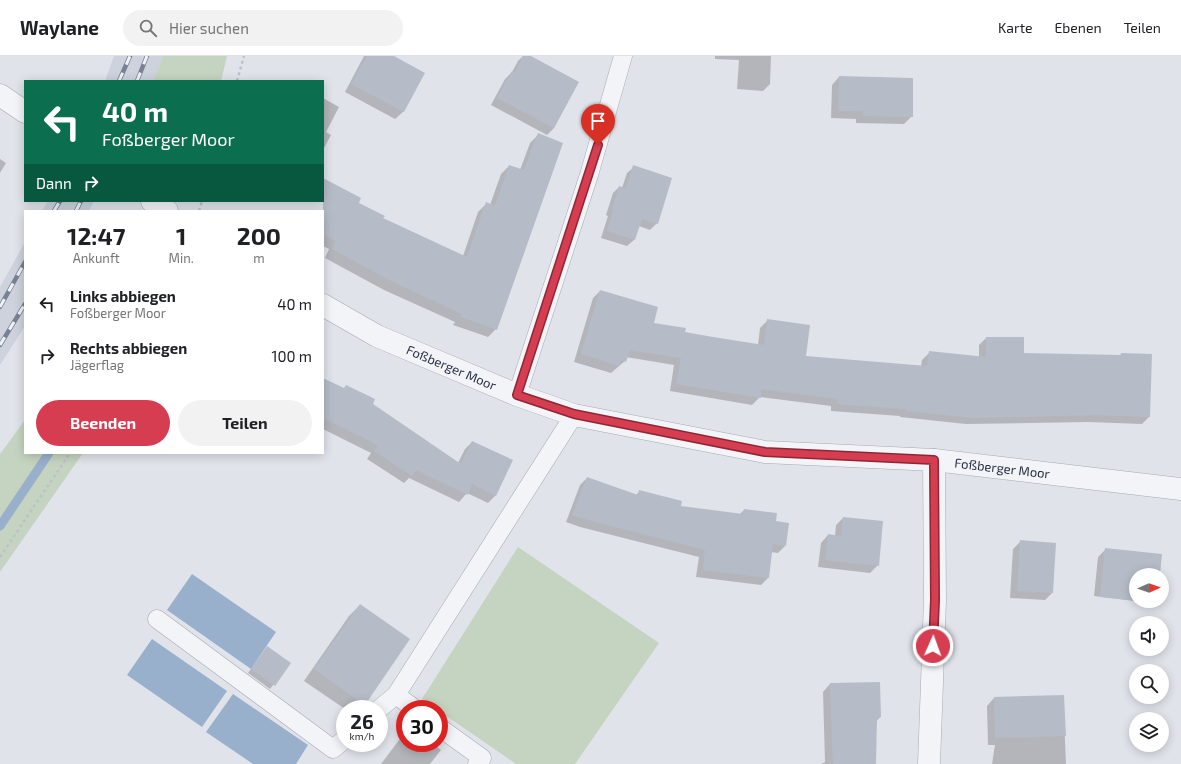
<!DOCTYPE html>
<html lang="de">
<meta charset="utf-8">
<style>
:root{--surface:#fff;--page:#f2f2f2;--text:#202124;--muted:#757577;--line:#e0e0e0;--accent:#d63d51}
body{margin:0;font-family:"Exo 2",sans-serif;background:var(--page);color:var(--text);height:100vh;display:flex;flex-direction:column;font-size:15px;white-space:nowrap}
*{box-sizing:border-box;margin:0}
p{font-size:13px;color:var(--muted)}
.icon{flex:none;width:22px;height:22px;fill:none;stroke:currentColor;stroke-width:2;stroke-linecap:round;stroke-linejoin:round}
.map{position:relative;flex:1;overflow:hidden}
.details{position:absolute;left:24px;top:154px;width:300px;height:244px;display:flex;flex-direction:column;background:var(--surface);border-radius:0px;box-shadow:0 2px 10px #0003}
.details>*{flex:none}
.banner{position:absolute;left:24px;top:24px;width:300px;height:122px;border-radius:0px;box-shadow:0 2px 10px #0003;background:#0b6e4f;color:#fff;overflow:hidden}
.needle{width:26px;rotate:88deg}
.controls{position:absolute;left:1129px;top:512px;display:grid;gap:8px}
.controls a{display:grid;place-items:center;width:40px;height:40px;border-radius:50%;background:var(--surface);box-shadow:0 2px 10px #0003;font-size:20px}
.speed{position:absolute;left:336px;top:644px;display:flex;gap:8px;font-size:20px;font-weight:700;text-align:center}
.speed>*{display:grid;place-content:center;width:52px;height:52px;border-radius:50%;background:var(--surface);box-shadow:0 2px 10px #0003;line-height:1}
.speed small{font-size:10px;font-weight:400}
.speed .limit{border:6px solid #d22;background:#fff;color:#111}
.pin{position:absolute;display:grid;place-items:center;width:34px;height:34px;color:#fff;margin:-41px -17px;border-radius:50% 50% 50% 0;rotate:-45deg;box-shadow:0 0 4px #0007}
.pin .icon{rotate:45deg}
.me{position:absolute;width:44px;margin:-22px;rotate:2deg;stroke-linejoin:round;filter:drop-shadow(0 0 3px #0008)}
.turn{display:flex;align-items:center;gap:14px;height:84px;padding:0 12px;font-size:18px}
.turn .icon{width:52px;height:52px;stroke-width:2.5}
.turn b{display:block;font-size:28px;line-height:34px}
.then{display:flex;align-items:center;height:38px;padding:0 12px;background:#0003;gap:8px;font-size:15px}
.eta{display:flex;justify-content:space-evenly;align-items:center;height:68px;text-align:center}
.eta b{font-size:24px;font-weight:700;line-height:28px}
.button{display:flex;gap:8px;margin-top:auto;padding:8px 12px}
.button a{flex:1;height:46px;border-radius:24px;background:var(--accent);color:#fff;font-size:16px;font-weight:700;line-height:46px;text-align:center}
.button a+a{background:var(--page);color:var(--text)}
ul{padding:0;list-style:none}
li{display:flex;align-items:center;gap:12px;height:52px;padding:0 12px}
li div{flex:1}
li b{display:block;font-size:15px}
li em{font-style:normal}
header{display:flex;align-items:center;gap:24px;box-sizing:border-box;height:56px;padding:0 20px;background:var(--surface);border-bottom:1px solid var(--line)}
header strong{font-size:19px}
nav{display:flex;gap:22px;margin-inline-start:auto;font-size:14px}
.search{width:280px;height:36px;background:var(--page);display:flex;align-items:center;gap:10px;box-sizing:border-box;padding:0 14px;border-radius:22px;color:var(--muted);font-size:15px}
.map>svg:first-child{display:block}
.built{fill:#cdd2dc}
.green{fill:#c5d4c0}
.water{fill:#98b0cc}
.shadow{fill:#0003}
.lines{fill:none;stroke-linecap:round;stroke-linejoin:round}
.stream{stroke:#98b0cc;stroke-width:9}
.building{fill:#b6bcc7}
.lane-casing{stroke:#a5aab4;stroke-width:19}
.street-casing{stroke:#a5aab4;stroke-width:23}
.path{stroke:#bec1c9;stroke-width:2.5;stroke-dasharray:3 3;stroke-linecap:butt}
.lane{stroke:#f3f4f8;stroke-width:18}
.street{stroke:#f3f4f8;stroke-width:22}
.rail-casing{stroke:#788294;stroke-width:4.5}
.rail{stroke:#eff2f7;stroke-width:3;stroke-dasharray:9;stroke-linecap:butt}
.route-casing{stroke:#8b2835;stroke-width:10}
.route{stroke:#d63d51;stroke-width:7}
.labels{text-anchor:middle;stroke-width:3;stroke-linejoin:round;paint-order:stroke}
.street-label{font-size:13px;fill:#273042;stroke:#eff2f7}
</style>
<header>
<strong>Waylane</strong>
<div class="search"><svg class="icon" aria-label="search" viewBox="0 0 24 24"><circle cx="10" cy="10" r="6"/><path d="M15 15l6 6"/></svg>Hier suchen</div>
<nav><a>Karte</a><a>Ebenen</a><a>Teilen</a></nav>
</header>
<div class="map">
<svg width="1181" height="708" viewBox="0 0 1181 708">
<rect width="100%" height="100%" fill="#e0e3ea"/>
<path class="built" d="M114,0h49l-10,25h-48z
M48,145h46l-5,10h-47z
M25,186v84l-25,39v-78z"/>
<path class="green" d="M163,0h64l-6,25h-68z
M25,364v33h58l-83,119v-118z
M518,491l141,96 -84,121h-59l-77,-53v-2h-3l-14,-10z"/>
<path class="water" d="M192,518l84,58 -25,37 -84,-59z
M152,583l75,52 -25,36 -75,-52z
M233,638l75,51 -12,19h-43l-47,-32z"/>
<path class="shadow" d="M364,0h28l32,17 -21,39 -8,7 -50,-27z
M523,0h6l49,26 -24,46 -7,7 -56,-30 14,-26 7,-7 6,-11z
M715,0h56l-1,28 -7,7 -26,-2 2,-29 -24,-1z
M839,21l73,39 -8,8 -48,-1v-4l-25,-1 1,-33z
M323,42l16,9 -13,25 5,3 -8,15z
M538,79l-42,194 -8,8 -35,-12 2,-3 -71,-32 -59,-32 4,-9 -6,-3v-15l59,-12 81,37 15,-44 8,-8 4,1 11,-31 8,-8 11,4 10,-27z
M0,103l6,4 -6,10z
M634,111l23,56 -7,7 -11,-4 -5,14 -7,6 -26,-8 7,-22 -2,-1 7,-22 6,-6 3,1 5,-15z
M600,235l53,32 31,10 74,12 2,-17 8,-8 37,37 116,10 1,-7 7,-7 50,5v-13l7,-7 37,16 96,2 2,-2 28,63 -7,7 -54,-2 -122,2 -66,-7v-1l-69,-5v-5l-71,-9 -8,8 -82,-14 4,-26 -48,-8 -1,4 -14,12 -37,-11 19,-64z
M323,330l48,18 87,59 7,-14 7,-7 24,53 -8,8 -21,-10 -8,9 -50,-24 -5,5 -37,-24 4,-6 -48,-24z
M587,422l48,18 4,-4 41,15 59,8 5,-5 41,36 -7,7 -7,-1 -3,26 -7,7 -65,-8 3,-20 -119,-30 -14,-5 14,-37z
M843,462l35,47 -8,8 -52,-6 3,-24 7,-8 7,1 1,-11z
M1021,485l31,52 -7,7 -35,-2 3,-49z
M1106,493l53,26h-23v26l-42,-5 4,-39z
M360,549l4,99 -5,5h-14l-41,-28 45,-65z
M264,595l26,12 -20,26 -22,-16z
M830,628l50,33 -4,5 -1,42h-54l4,-2 -2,-70z
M1063,640l3,68h-74l3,-19h-7l-1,-39 7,-8z
M405,676v11h27l9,7 -11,14h-49z"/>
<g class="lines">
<path class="stream" d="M0,470l49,-73"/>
</g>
<path class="building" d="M367,0h27l31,17 -21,39 -53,-28z
M523,0h8l48,26 -25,46 -57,-30 15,-27 3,1z
M839,20l74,2v39l-50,-1v-5h-25z
M538,77l25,10 -66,187 -36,-13 1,-3 -69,-32 -61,-33 4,-8 -13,-7v-56l38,20 -2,5 26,13 -2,2 84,39 19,-55 9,4 14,-41 15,5z
M633,109l39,13 -14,46 -16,-5 -7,21 -28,-9 7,-22h-2l7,-23 7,2z
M600,234l58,17 -4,16 32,5 -1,4 28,5 51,8 3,-26 43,6 -4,31 121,10 2,-15 57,6v-20h38v16l97,2v-2l31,1 -2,63 -54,-2 -123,3 -67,-7v-2l-69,-5 1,-5 -77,-10v9l-85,-14 5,-26 -51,-8 -4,12 -5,-2 -2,6 -38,-12z
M323,322l21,10 2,-3 29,14 -2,5 88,60 11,-23 41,19 -17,36 -24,-12 -4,11 -52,-25 -4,6 -38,-25 4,-6 -55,-27z
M587,421l51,18 1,-5 43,11 -1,5 62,8 1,-5 33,4 -1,8 13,2 -3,23 -13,-2 -4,34 -66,-8 2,-20 -117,-30 -16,-5z
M843,461l40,4 -4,45 -54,-6 3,-26 13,2z
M1020,484l36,3 -3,50 -36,-2z
M1105,492l57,6 -2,21h-24v26l-36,-4z
M360,548l50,35 -45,66 -51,-36z
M267,590l24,17 -16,23 -24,-17z
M880,626l1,35 -4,1 -1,46h-43l-3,-81z
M1064,639l2,41 -71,2 -1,-41z"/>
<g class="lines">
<g class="lane-casing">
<path id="lane" d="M517,339l72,-220 34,-119
M157,563l176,130 12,-10
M379,653l17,-14
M415,653l-19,-14 178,-280
M439,671l43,31 -5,6"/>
</g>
<g class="street-casing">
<g id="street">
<path d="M0,39l25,17"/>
<path d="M152,145l15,10"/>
<path id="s1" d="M323,249l54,31 140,59 57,20 191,37 169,8 247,29"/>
<path d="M929,708l6,-164 -1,-140"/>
</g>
</g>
<path class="path" d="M237,25l7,-25
M199,155l3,-10
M0,501l70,-104"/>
<use href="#lane" class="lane"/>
<use href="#street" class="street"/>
<g class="rail-casing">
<path id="rail" d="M119,25l11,-25
M137,25l10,-25
M54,155l6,-10
M76,155l5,-10
M0,251l25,-45
M0,289l25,-41"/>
</g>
<use href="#rail" class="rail"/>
</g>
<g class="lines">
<g class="route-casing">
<path id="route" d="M598,89l-81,250 57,19 191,38 169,8 1,140 -2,46"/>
</g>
<use href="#route" class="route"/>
</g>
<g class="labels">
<g class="street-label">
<text dy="5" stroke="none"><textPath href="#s1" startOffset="143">Foßberger Moor</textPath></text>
<text dy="5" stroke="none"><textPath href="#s1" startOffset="707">Foßberger Moor</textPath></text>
</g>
</g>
</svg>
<div class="controls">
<a><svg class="needle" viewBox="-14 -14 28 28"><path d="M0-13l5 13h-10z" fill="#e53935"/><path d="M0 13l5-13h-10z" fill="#757577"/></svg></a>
<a><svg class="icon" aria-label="sound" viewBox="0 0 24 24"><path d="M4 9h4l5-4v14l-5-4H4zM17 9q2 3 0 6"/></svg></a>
<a><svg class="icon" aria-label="search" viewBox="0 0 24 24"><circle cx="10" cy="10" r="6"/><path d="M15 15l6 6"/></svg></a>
<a><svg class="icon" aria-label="layers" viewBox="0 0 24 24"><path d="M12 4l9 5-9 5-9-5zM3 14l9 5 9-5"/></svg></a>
</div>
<div class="speed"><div>26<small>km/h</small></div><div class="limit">30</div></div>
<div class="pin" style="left:598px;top:89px;background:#d93025"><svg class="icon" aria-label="arrive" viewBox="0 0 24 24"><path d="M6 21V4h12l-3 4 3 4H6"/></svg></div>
<svg class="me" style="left:933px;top:590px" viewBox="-20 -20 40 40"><circle r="17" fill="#d63d51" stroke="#fff" stroke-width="3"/><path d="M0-11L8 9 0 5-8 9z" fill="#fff"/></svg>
<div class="banner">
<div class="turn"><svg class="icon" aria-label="left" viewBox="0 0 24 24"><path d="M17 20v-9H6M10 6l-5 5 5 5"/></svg><div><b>40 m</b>Foßberger Moor</div></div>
<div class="then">Dann<svg class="icon" aria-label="right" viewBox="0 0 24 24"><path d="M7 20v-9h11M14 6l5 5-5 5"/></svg></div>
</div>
<section class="details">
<div class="eta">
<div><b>12:47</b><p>Ankunft</p></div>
<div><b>1</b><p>Min.</p></div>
<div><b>200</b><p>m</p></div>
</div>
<ul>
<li><svg class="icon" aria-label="left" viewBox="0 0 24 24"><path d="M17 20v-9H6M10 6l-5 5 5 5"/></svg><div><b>Links abbiegen</b><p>Foßberger Moor</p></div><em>40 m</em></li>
<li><svg class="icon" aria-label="right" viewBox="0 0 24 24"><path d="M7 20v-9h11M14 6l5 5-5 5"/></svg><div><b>Rechts abbiegen</b><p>Jägerflag</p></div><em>100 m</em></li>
</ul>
<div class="button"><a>Beenden</a><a>Teilen</a></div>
</section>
</div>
